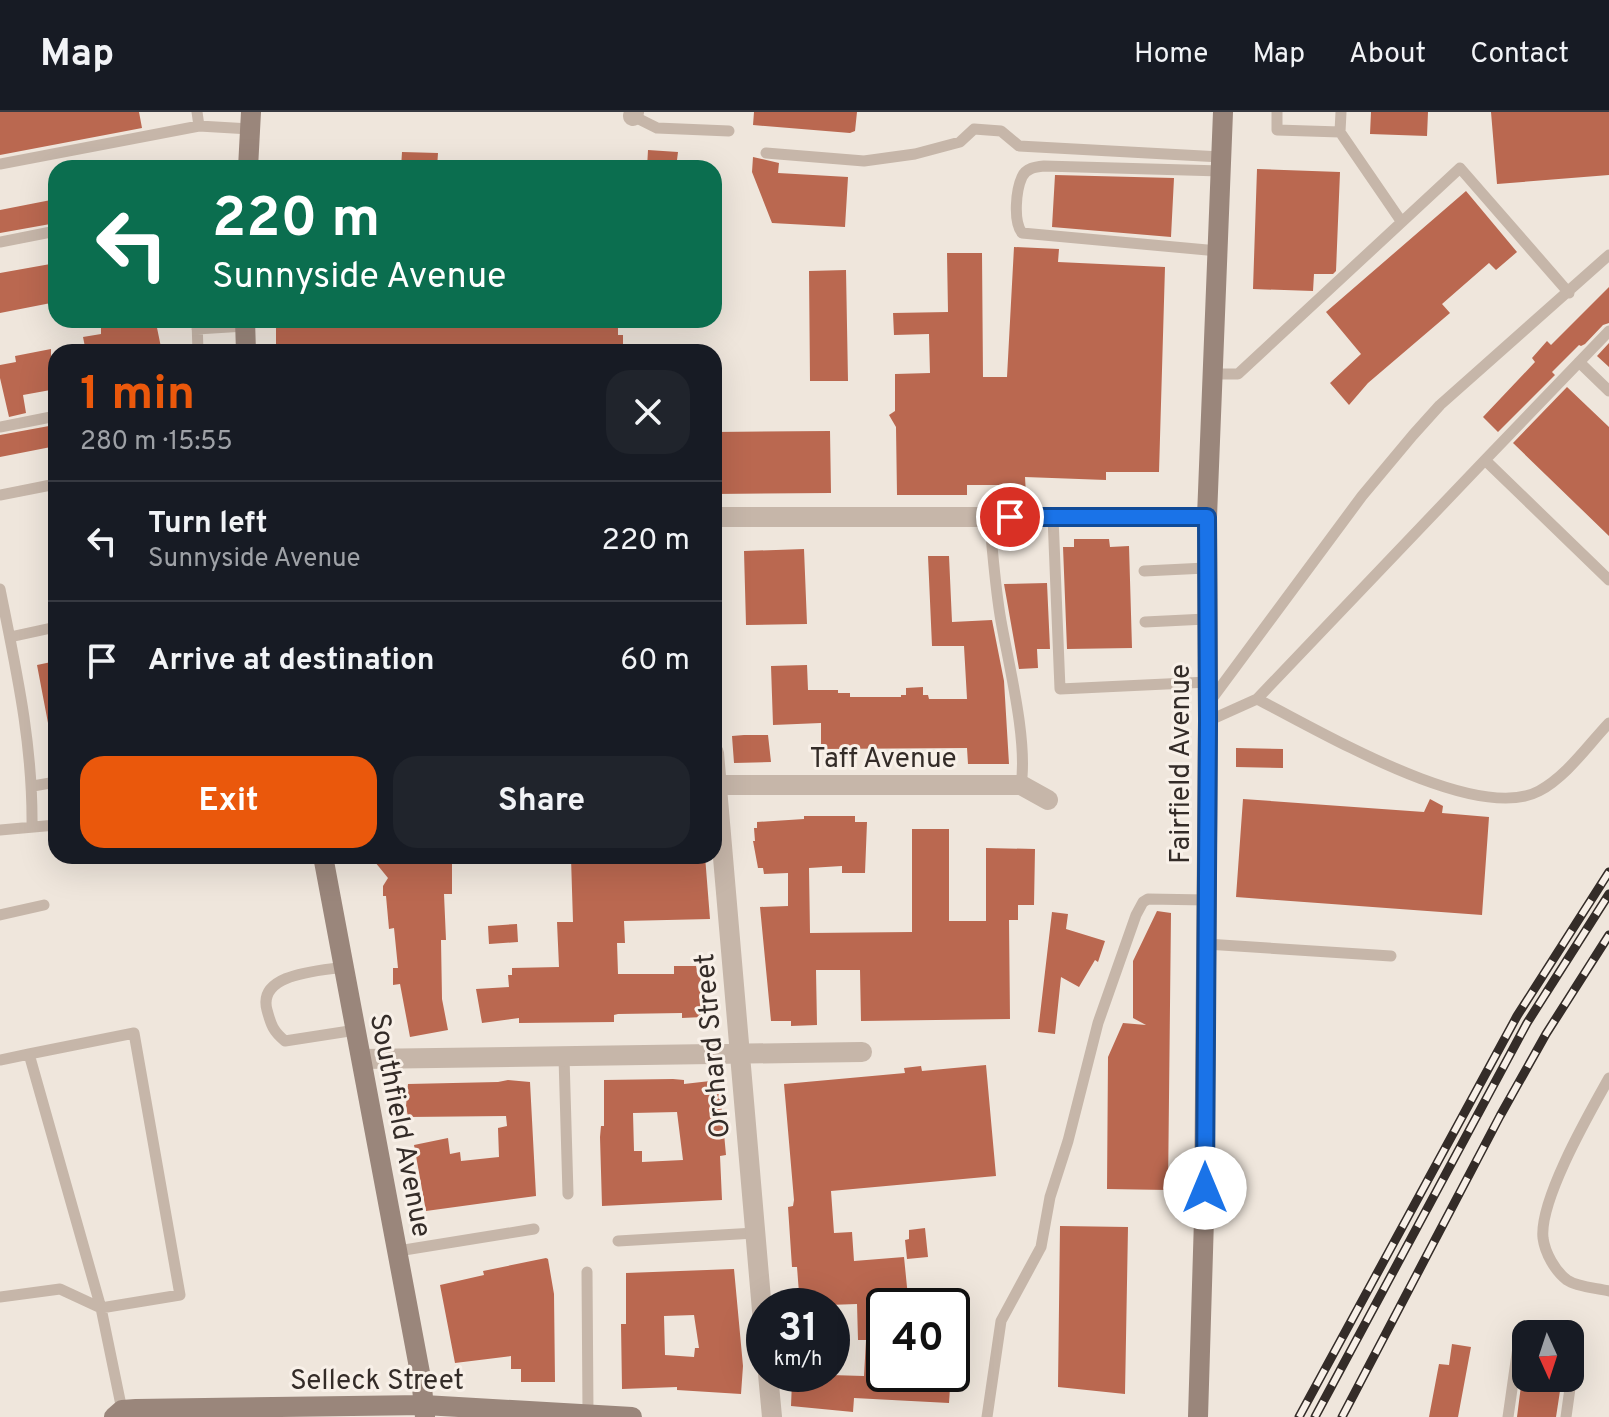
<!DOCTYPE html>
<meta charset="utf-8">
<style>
:root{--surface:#171b24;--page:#20242c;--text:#f1f3f6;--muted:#9ea1a6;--line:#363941;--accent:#ea580c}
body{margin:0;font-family:Overpass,sans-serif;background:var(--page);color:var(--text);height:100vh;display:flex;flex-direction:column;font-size:30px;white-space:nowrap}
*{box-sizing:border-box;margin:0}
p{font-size:26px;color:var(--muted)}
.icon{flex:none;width:44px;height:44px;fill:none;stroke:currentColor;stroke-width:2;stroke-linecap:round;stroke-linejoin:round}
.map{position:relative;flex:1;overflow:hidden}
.side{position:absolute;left:48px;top:232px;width:674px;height:520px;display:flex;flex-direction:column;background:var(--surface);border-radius:24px;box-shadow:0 8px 32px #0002}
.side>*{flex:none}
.guide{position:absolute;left:48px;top:48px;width:674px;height:168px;border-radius:24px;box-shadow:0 8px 32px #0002;background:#0b6e4f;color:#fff;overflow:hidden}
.needle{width:52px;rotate:177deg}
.controls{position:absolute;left:1512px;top:1208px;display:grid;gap:16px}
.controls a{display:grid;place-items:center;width:72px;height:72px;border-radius:16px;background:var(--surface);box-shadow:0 8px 32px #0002;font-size:40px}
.speed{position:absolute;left:746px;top:1176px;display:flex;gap:16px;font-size:40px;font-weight:700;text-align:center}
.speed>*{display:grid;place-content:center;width:104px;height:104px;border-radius:50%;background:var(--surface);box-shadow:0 8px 32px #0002;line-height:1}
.speed small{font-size:20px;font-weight:400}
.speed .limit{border:4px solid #111;border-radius:12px;background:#fff;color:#111}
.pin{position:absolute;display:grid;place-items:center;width:68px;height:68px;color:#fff;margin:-34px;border:4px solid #fff;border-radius:50%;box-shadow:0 2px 8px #0007}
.me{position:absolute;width:88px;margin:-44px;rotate:0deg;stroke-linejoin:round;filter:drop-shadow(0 0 6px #0008)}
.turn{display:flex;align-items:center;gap:28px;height:168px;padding:0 32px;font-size:36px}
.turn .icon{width:104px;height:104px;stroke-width:2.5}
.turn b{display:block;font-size:56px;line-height:68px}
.round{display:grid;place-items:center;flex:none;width:84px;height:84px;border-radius:24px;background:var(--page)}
.summary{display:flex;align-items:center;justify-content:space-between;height:136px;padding:0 32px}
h1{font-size:48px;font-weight:700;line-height:60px;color:var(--accent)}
.action{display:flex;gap:16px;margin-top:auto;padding:16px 32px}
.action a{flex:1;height:92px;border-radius:24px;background:var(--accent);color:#fff;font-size:32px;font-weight:700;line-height:92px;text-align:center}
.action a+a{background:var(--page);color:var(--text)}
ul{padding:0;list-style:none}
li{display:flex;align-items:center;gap:24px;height:120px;padding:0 32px;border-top:2px solid var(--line)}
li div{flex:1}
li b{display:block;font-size:30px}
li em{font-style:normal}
header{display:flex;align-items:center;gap:48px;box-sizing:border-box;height:112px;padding:0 40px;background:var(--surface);border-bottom:2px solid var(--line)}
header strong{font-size:38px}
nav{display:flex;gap:44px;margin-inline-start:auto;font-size:28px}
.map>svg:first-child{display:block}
.building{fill:#ba6850;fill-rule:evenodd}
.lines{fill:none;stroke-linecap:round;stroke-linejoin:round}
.lane{stroke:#c6b6a9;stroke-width:11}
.street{stroke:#c6b6a9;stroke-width:20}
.secondary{stroke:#9a867b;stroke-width:20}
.rail-casing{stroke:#342c28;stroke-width:9}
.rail{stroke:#f8f0e8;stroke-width:6;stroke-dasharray:18;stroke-linecap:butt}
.route-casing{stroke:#114b97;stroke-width:20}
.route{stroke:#1a73e8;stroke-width:14}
.labels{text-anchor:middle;stroke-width:6;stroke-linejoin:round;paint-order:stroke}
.street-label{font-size:28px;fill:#342c28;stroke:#f8f0e8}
</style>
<header>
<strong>Map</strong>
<nav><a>Home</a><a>Map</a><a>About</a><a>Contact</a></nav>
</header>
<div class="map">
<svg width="1609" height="1305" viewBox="0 0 1609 1305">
<rect width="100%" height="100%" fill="#efe6dc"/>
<path class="building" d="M0,0h139l3,16 -142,27z
M754,0h103l-2,19 -5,2 -97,-8z
M1371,0h57l-1,24 -57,-2z
M1491,0h118v63l-112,9z
M648,38l30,2 -2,16h-29z
M402,40l36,1 -1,15h-36z
M753,45l26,6 -1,10 70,4 -3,50 -73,-4 -20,-51z
M1257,57l83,3 -4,99 -3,3h-19l-1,17 -60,-2z
M1055,63l119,3 -3,59 -119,-10z
M1466,79l51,61 -21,18 -7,-7 -47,41 8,9 -82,70 -19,22 -19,-22 31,-29 -35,-42z
M56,87v24l-56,10v-23z
M1014,135l45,2 -1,13 107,5 -6,205h-53v8l-81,-3 1,18h-28v-10h-31v10h-70l-1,-68 -7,-12 6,-4v-37l35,-1 -1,-39 -35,1 -1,-22 55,-1 -1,-59h35l1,124h24z
M56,151v39l-56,11v-40z
M846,158l2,111h-38l-1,-110z
M1609,175v36l-6,2 -18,19 -4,2 -2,-1 -27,27 3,3 -57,57 -15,-15 52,-55 -3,-4 15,-17 4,4z
M276,208h342v15h5v17l-347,-1z
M137,209l1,6 18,-4 6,29h-76l-3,-15 18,-3v-7z
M1609,231v24l-12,-11z
M51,237v7l5,-1v34l-33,6 3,18 -17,4 -9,-39v-13l16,-3 -1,-6z
M1567,275l42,40v109l-96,-93z
M49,314h4l3,20 -56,11v-22z
M830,319l1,62 -117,1v-62z
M1074,427h35l1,8 19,-1 3,102 -65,1 -4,-102h11z
M804,437l3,75 -61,1 -2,-74z
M928,444h21l3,66 40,-2 12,61 5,83h-41l-1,-16 -146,1v-26l-48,2 -2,-59 36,-1 1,25h30v3h12v4h51v-2h5v-7l17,-1v8h5l1,4h38l-3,-53h-32z
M1047,471l3,66h-13l1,19 -19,1 -15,-85z
M56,549v62h-8l-11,-58z
M744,623h24l3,27 -37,1 -2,-27z
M1236,636l47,1v19l-47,-1z
M1243,687l181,13 6,-13 13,7 -1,7 47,4 -7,98 -246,-18z
M804,704h51v6h12l-2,51h-23v-7l-33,2 1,65 102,-1v-103h37v92h37v-73l49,1 -1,56h-16v15h-9l1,99 -149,2 -1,-51h-44l1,55 -26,1v-5h-20l-11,-114 28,-1v-33l-24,1 -1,-6h-5l-5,-27h2l-1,-13h3v-6l47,-3z
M612,744h93l5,63 -86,2 1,22h-8l1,31h56v-8h22l1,5h3l3,46 -21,1v-5l-64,1 -4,1v7l-95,1v-5l-37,5 -6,-34 33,-2 -1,-12h4v-7l47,-1 -2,-45h16l-2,-64z
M452,749v33h-8l2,46h-5l1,59 6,31 -38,7 -10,-53 -7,1v-17h5l-4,-40 -5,1 -3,-33h-3v-10l5,-8 -13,-16z
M1157,799l14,2 -3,277 -61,-1 1,-132 15,-34 23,2 -13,-7v-57z
M1052,800l16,2 -2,15 39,12 -7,21 -3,-2 -16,27 -18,-10 -6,57 -17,-2z
M517,812l1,18 -29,2 -1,-18z
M986,953l10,111 -165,15 3,42 18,-1 2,29 50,-4 4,40h-4v4l-25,2 1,56h4v15h67l-2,29 -95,-5 -1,14 -62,-6 1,-25 3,1 1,-8 68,2 2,-36h-8l-1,-36 -57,2 -3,-39h-5l-4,-60 5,-1 1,-6 -10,-116 121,-11 -1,-5 17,-2 1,5z
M673,967l11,1v4l35,-4 7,75 -6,1 2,44 -120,6 -2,-69 1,-11h3v-46zM677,1000l6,48 -41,2v-11h-8l-1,-38z
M508,968l22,2 6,114 -110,15 -12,-66 34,-7 2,16 10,-2 1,9 38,-4 -1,-29 9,-2 -1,-10 -98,1 -2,-11 2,-22 90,-2z
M1060,1114l68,1 -3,167 -67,-7z
M925,1116l3,29 -21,2 -2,-19 4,-1v-9z
M546,1146l2,1 6,35 1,88h-34v-13h-10v-13l-56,7 -15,-78 44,-10 -1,-4z
M734,1157l9,97 -2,28 -64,-4v-3l-55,2 -1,-65h5v-51zM694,1203l5,33h-4l-1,9 -29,-2 -1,-39z
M1452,1232l19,3 -13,70h-29l10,-53 10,1z
M1522,1266h40l-6,39h-39z"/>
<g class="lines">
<path class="lane" d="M197,0l2,14
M1277,0v18l63,2 61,89
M633,4l24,12 72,3
M1340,20l1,-20
M766,41l98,8 51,-7 45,-12 14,-13 27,2 18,15 202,11
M0,52l199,-38 51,3
M0,130l56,-11
M1218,139l-196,-18c-9,-12 -6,-43 0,-56 4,-9 13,-10 22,-11l177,5
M197,208l1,32
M197,217l48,-3
M1579,250l30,29
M1213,262h25l222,-206 109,125
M0,315l56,-11
M1485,348l124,-129
M0,383l56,-11
M989,405c4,35 6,70 12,104 8,45 27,121 20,164
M1053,405l7,172 148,-7
M1144,459l62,-3
M0,477c16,80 33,155 32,238
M1145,510l61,-3
M10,525l46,-10
M1257,587c60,30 219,126 282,92 28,-15 49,-46 70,-68
M1211,588l151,-204 51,-61 27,-30 169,-150
M1208,609l49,-22 228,-239 124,120
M33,674l23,-4
M0,718l56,-5
M0,803l44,-10
M1206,832l185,12
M344,855c-24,4 -87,6 -77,43 4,15 6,21 18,31l71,-11
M564,945l4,137
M0,948l29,-6 72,254 21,102
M1609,966c-19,34 -70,122 -66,160 2,15 12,33 24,42 10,7 30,8 42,11
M618,1129l137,-8
M398,1139l136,-22
M587,1160l1,141
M0,1185l60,-8 41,19 79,-13 -46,-262 -105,21
M987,1305l14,-96 40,-74 9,-50 18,-56 30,-118 38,-108 7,-13 5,-3 59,1
M1508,1305l11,-77 7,1
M1566,1305l10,-72 -6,-1"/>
<path class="street" d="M633,4l1,-4
M714,405h493
M714,641l50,581
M714,673h307l27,15
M362,947l500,-7
M768,1262l4,43"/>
<path class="secondary" d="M248,56l3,-56
M245,208l1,32
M323,744l98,522 4,39
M114,1305l8,-7 14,-1 288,-4 208,12
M1198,1305l6,-198 4,-498 -1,-204 16,-405"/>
<g class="rail-casing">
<path id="rail" d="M1299,1305l218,-401 92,-144
M1315,1305l212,-394 82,-129
M1342,1305l158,-301 46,-82 63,-99"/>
</g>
<use href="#rail" class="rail"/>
</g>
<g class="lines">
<g class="route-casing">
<path id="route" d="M1010,405h197l1,204 -3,467"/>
</g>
<use href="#route" class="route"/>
</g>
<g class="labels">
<g class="street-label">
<text x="883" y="655">Taff Avenue</text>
<text transform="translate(1179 652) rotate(-90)" y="10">Fairfield Avenue</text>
<text transform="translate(711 934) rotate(-95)" y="10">Orchard Street</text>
<text transform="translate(402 1013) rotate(79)" y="10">Southfield Avenue</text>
<text x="377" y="1277">Selleck Street</text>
</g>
</g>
</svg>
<div class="controls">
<a><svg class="needle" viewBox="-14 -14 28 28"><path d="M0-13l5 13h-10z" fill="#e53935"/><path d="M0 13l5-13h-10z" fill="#9ea1a6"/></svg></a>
</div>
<div class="speed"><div>31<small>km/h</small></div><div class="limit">40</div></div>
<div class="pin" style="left:1010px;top:405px;background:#d93025"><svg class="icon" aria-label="arrive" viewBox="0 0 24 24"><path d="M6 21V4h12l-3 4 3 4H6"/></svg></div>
<svg class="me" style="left:1205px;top:1076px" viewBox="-20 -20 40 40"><circle r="19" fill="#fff"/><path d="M0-13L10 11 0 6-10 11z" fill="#1a73e8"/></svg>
<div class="guide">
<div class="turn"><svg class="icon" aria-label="left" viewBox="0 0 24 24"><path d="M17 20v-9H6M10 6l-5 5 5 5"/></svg><div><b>220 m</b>Sunnyside Avenue</div></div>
</div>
<section class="side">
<div class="summary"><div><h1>1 min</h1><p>280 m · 15:55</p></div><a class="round"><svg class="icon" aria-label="close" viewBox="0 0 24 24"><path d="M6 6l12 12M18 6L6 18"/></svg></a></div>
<ul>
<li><svg class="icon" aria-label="left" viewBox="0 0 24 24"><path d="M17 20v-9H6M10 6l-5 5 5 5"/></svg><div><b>Turn left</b><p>Sunnyside Avenue</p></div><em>220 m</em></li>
<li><svg class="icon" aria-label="arrive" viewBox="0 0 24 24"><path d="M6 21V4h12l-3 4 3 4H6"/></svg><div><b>Arrive at destination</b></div><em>60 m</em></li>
</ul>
<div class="action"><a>Exit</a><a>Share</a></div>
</section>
</div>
